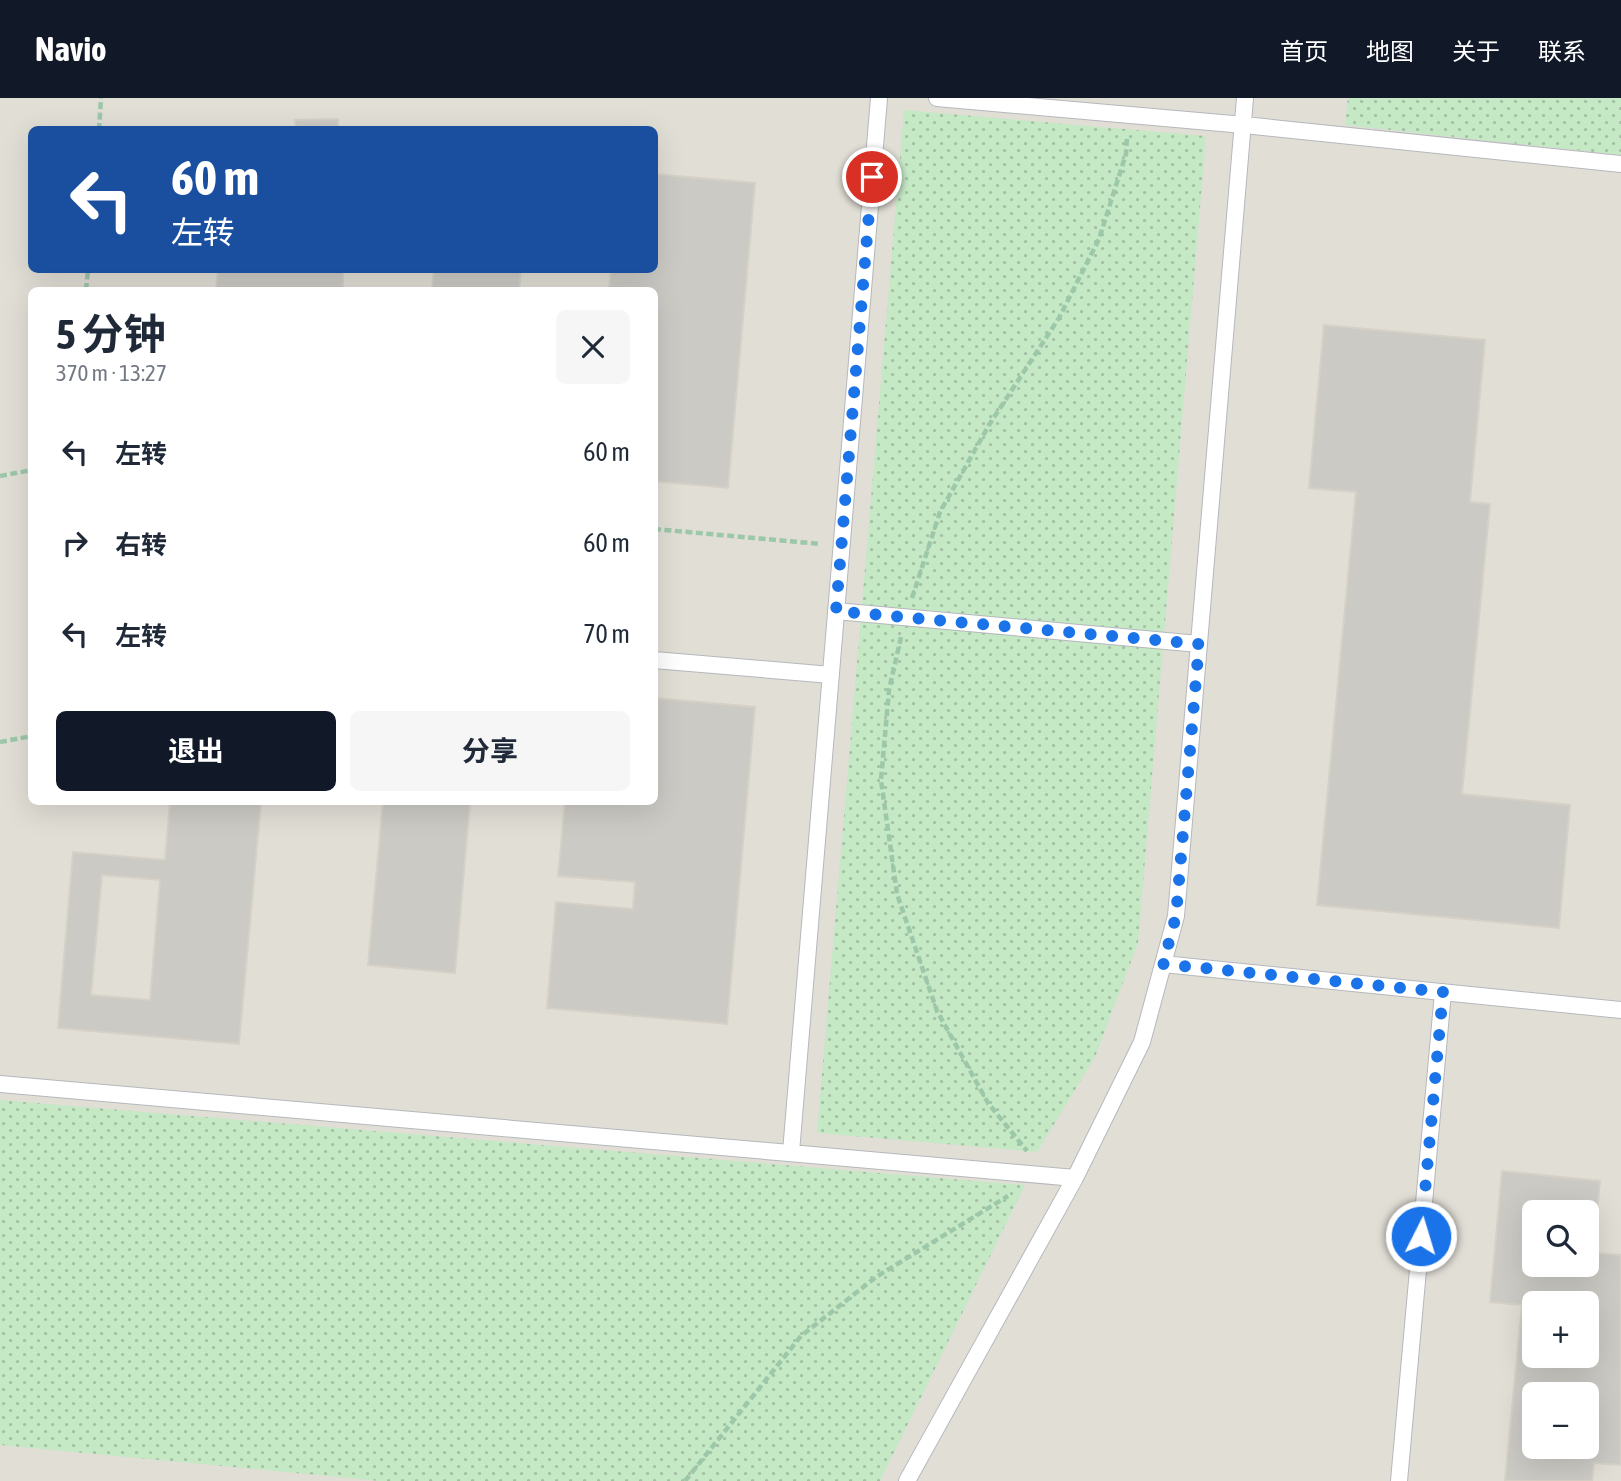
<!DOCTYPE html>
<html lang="zh">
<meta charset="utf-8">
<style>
:root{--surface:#fff;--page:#f6f6f7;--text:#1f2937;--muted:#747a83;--accent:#111827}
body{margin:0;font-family:"Asap Condensed","Noto Sans SC",sans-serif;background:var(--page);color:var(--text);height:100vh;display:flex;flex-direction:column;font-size:26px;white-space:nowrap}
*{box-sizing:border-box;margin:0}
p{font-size:23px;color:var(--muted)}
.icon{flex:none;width:38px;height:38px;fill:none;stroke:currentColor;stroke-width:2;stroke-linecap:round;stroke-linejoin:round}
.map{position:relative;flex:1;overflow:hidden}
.sheet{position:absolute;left:28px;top:189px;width:630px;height:518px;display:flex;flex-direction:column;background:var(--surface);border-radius:10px;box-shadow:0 7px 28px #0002}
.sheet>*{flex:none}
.guide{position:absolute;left:28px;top:28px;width:630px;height:147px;border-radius:10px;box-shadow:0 7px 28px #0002;background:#1a4fa0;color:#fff;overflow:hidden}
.controls{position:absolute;left:1522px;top:1102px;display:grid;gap:14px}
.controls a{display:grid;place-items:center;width:77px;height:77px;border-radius:10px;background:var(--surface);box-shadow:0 7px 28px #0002;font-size:35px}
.pin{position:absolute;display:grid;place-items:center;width:60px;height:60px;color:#fff;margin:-30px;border:4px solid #fff;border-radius:50%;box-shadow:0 2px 7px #0007}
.me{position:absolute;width:77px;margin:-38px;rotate:5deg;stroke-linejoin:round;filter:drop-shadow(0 0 5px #0008)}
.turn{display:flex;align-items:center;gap:24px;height:147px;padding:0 28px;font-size:32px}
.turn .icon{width:91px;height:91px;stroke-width:2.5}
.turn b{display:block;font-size:49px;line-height:60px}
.round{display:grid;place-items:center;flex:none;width:74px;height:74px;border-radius:10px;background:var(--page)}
.headline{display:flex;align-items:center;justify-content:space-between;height:119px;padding:0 28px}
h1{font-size:42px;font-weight:700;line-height:52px}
.action{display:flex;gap:14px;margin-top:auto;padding:14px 28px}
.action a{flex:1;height:80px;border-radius:10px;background:var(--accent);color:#fff;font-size:28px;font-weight:700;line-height:80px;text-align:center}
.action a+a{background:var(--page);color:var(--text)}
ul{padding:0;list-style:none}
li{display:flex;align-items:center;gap:21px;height:91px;padding:0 28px}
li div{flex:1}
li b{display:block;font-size:26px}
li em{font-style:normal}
header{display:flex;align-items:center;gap:42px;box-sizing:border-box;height:98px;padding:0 35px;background:var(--accent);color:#fff}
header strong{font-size:33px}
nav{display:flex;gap:38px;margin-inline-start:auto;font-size:24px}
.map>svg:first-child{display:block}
.education{fill:#e1ded6;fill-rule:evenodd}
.grass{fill:url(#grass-dots)}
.building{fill:#cccac5;stroke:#d6d1c6;stroke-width:2;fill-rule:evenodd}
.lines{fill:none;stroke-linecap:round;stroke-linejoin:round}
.service-casing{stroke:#b5b8bc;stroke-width:18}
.path{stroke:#9cc7a9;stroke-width:4.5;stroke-dasharray:7 3.5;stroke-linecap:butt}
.service{stroke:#fff;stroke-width:16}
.route{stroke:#1a73e8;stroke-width:12;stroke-dasharray:0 21.6}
</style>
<header>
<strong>Navio</strong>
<nav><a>首页</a><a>地图</a><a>关于</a><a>联系</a></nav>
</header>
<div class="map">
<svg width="1621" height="1383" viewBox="0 0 1621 1383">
<defs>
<pattern id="grass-dots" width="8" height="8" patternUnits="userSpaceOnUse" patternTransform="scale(1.75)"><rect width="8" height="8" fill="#c5e8c5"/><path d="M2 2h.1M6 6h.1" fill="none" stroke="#a3c0a4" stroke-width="1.8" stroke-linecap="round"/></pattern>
</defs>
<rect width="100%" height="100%" fill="#f1efe8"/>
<path class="education" d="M0,0h1621v1383h-1621zM32,32h622v140h-622zM32,192h622v512h-622zM1535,1115h52v52h-52zM1535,1206h52v52h-52zM1535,1297h52v52h-52z"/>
<path class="grass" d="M1348,0h273v57l-276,-30z
M904,12l302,26 -68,807 -43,114 -58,95 -220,-19z
M0,1002l1025,85 -145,296h-500l-380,-36z"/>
<path class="building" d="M338,21v11h-42l-1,-10z
M654,76l101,9 -27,305 -74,-7v-191h-45l2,-20h43z
M218,172h125v20h-127z
M434,172h87l-2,20h-87z
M1324,227l161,15 -15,162 20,2 -28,290 108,11 -11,123 -242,-23 39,-413 -47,-4z
M654,600l101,9 -28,317 -180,-16 9,-106 77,7 2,-27 -77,-6 7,-74h89z
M170,704h91l-22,242 -181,-16 15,-176 92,8zM102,777l58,5 -10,120 -59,-5z
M383,704h87l-15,171 -87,-8z
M1502,1073l98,10 -7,72 28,2v210l-27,-2 -2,18h-87l17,-176 -32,-3zM1535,1115h52v52h-52zM1535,1206h52v52h-52zM1535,1297h52v52h-52z"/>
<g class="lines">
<g class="service-casing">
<path id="service" d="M937,0l307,27 377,39
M836,513l363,33
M654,562l177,15
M1163,866l458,46
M0,986l1075,94
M791,1054l88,-1054
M907,1383l168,-303 67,-136 34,-126 69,-818
M1399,1383l44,-489"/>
</g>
<path class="path" d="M99,32l2,-32
M86,192l2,-20
M0,378l32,-6
M654,431l167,15
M912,500l28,-86 49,-87 70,-107 40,-79 27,-85 1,-17
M901,539l-12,53 -8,90 16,114 40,117 51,92 39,48
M0,644l32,-6
M685,1383l116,-145 75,-59 132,-81"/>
<use href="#service" class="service"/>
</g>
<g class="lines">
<path class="route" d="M872,79l-36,434 363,33 -23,272 -13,48 280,28 -22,244"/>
</g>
</svg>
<div class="controls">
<a><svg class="icon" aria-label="search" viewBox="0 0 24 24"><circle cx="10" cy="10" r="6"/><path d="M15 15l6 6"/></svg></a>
<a>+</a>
<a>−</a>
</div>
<div class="pin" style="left:872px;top:79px;background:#d93025"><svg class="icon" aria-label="arrive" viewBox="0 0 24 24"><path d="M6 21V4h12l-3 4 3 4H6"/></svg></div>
<svg class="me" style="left:1421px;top:1138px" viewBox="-20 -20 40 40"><circle r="17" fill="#1a73e8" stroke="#fff" stroke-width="3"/><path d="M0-11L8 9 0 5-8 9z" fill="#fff"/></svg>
<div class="guide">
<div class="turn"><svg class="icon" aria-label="left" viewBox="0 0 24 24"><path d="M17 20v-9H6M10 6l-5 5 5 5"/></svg><div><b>60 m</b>左转</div></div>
</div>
<section class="sheet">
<div class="headline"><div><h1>5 分钟</h1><p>370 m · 13:27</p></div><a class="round"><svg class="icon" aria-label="close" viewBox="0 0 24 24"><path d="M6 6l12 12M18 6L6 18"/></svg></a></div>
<ul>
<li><svg class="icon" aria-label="left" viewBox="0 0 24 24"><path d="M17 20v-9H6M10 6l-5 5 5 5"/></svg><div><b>左转</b></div><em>60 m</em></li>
<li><svg class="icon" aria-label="right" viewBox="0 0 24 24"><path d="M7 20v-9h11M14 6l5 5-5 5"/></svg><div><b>右转</b></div><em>60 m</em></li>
<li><svg class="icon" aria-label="left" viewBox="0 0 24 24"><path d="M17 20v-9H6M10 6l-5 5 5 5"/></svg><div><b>左转</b></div><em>70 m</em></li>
</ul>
<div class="action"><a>退出</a><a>分享</a></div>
</section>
</div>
